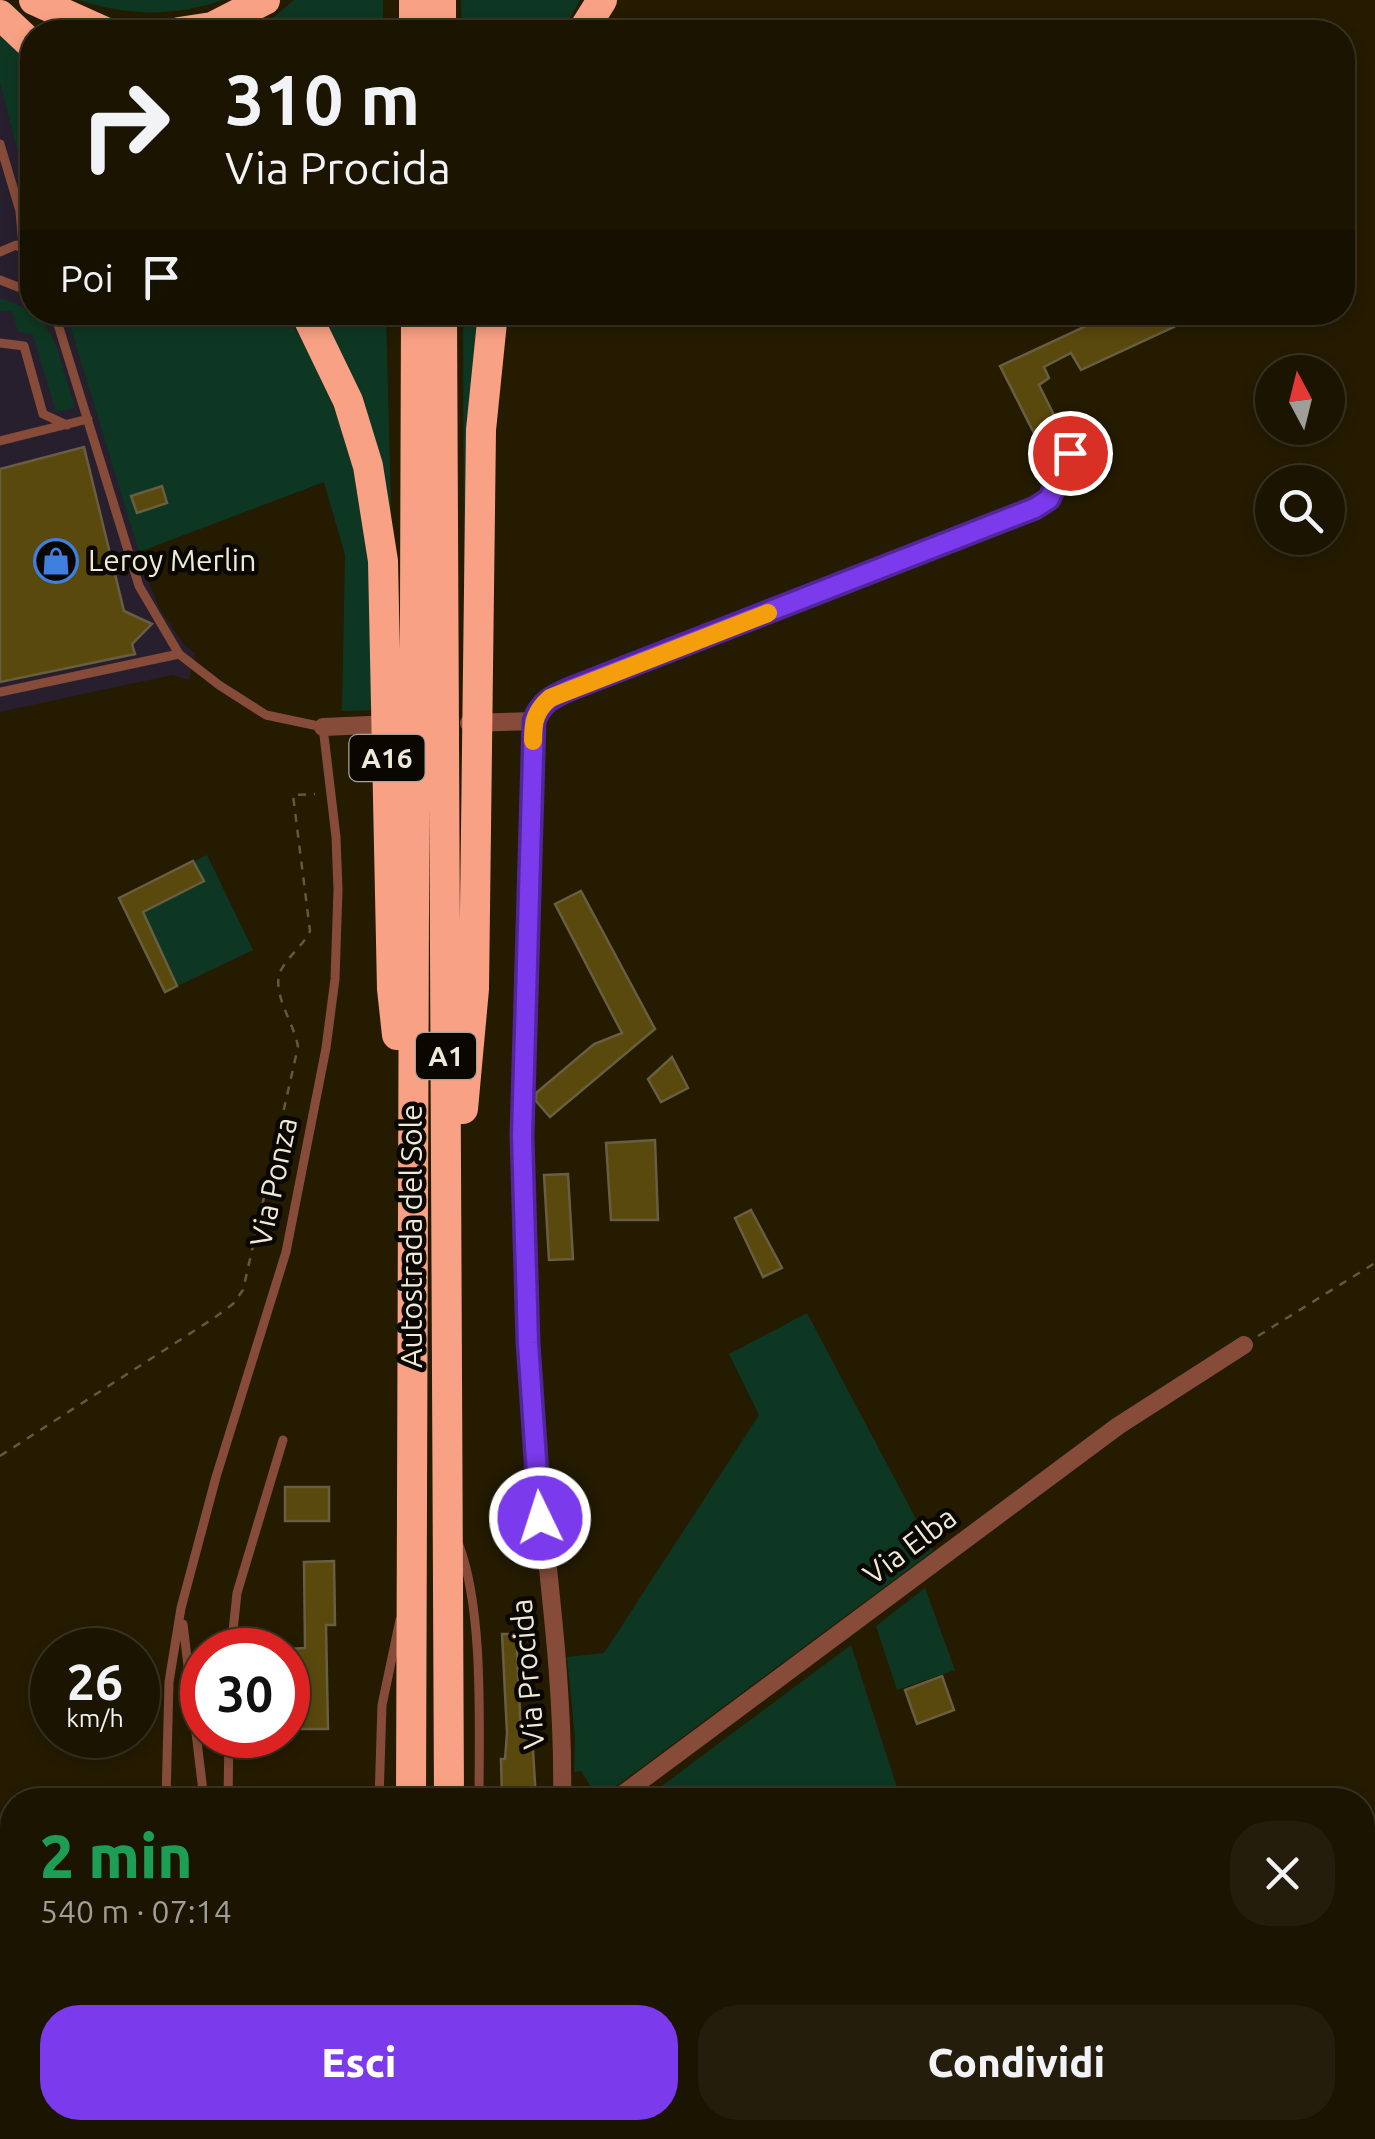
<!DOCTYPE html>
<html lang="it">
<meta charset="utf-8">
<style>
:root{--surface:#1b1401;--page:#241d0b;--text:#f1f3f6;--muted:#a09e99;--line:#393323;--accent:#7c3aed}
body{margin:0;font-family:Ubuntu,sans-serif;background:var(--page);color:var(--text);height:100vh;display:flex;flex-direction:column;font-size:38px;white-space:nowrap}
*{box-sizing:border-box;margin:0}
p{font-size:32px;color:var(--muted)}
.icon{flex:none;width:55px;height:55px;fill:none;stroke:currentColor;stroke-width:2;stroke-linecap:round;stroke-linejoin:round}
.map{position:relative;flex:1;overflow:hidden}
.side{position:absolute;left:0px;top:1788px;width:1375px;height:352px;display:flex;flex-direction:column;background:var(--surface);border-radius:40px 40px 0 0;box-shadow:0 5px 15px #0003,0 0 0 2px var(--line)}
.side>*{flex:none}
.guide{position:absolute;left:20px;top:20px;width:1335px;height:305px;border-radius:40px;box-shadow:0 5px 15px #0003,0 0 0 2px var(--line);background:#1b1401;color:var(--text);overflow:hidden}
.needle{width:65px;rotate:353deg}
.tools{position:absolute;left:1255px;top:355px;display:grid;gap:20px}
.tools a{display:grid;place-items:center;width:90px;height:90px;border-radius:50%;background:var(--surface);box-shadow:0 5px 15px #0003,0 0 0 2px var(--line);font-size:50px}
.speed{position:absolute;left:30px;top:1628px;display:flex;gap:20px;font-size:50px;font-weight:700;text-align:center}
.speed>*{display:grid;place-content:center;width:130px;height:130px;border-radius:50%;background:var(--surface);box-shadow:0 5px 15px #0003,0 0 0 2px var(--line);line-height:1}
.speed small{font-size:25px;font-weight:400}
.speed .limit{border:15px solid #d22;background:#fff;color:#111}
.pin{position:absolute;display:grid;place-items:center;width:85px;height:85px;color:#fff;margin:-42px;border:5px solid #fff;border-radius:50%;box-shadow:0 2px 10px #0007}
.me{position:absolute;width:110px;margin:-55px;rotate:356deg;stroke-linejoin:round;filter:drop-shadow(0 0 8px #0008)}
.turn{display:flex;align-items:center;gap:35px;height:210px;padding:0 40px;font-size:45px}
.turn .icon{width:130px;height:130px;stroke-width:2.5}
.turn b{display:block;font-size:70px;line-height:85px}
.then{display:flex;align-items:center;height:95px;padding:0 40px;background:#0003;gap:20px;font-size:38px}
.round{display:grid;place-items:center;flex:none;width:105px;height:105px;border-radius:40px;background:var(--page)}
.headline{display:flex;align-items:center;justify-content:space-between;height:170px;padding:0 40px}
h1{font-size:60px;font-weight:800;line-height:75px;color:#1e9e55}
.action{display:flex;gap:20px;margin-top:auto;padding:20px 40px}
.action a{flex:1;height:115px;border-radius:40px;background:var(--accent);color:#fff;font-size:40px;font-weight:800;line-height:115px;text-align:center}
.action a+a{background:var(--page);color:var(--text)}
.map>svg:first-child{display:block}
.commercial{fill:#281f2e}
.green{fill:#0e3723}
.building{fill:#5a490d;stroke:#685e41;stroke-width:2.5}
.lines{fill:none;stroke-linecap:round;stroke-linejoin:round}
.path{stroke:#615942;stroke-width:2.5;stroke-dasharray:8 8;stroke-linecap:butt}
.service{stroke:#864c39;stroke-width:9}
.minor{stroke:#864c39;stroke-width:18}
.motorway{stroke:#f9a184;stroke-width:30}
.route-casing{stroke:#51269a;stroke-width:25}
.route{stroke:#7c3aed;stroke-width:18}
.slow{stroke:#f59e0b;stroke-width:18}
.labels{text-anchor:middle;stroke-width:9;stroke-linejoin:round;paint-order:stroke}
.shield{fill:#0a0701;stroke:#aaa598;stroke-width:2.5}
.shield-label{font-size:28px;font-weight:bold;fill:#eee9d8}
.poi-label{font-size:30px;fill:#eee9d8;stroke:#0a0701;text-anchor:start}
.street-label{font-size:30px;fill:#eee9d8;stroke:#0a0701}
</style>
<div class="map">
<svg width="1375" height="2139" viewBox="0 0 1375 2139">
<rect width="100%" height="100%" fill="#241b01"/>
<path class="commercial" d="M0,83l32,119v110l34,1 82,268 12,28 24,36 11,8 -6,27 -17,-5 -172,37z"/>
<path class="green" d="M78,0h145c-50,17 -95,16 -145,0z
M294,0h89v32h-138l30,-16z
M461,0h119l-18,32h-100z
M0,35l32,27v93l-12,5 -20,-77z
M0,298c59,19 54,48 73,102l1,8 -18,4 -23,-77 -15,-4 -6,-20h-12z
M66,313h220c41,67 71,142 82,221 8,57 6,118 8,176l-34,1 3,-156 -21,-73 -185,70z
M319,313h67l12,467 -7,-229z
M463,313h16l-14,517z
M207,855l46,95 -88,42 -46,-94z
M807,1313l126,238 -334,248 -18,-28 -7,1 1,-34 -8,-81 37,-4 155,-238 -30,-61z
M925,1588l30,82 -58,20 -21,-64z
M851,1645l50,155h-258z
M129,2128h206l3,11h-223z
M639,2128h308l4,11h-308z
M1047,2128h67l5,11h-68z"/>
<path class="building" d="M1116,312h51l7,15 -93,43 -10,-17 -27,14 5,11 -10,7 28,56 -24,10 -43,-85z
M84,447l40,164 28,13 -20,20 3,10 -135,28v-213z
M162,486l5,17 -30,10 -6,-17z
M193,861l11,20 -61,31 34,74 -12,6 -46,-94z
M581,891l74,138 -105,88 -14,-16v-8l58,-49 28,-11 -67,-129z
M672,1057l16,31 -27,14 -13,-23z
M655,1140l3,80h-47l-5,-77z
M568,1174l5,85 -24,1 -5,-85z
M751,1210l31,58 -19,9 -28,-59z
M285,1487h44v34h-44z
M334,1561l1,64h-9l2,104h-40v-80l17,-1 -1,-86z
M502,1634h14l5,99h11l4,67h-34l-1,-41h4l2,-26z
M942,1676l12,34 -37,14 -12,-34z"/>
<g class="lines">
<path class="path" d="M1258,1336l117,-73
M0,1456l214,-138 19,-14 10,-14 55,-243c-3,-23 -28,-55 -17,-77 8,-15 22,-24 29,-39l-17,-136 22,-1"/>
<path class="service" d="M0,144l20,67 3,35
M0,252l16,-7 16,9
M0,280l18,7 14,-9
M51,312l6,9 82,265 40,68 40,31 47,30 57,12 13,110 2,53 -3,89 -9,69 -40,204 -70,225 -35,131 -12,74 -3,118
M0,343l24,3 19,68 24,11
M0,441l88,-22
M0,692l179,-38
M459,1545c25,67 20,181 20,255
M183,1624l21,176
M231,1650l6,-57 46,-153
M228,1800l1,-65
M379,1800l3,-95 18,-85
M344,2128l6,11
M85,2139l17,-11
M375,2139v-11"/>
<path class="minor" d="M469,723l65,-2
M323,727l70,-3
M562,1800c3,-153 -28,-306 -35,-459 -9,-207 0,-413 7,-620 7,-19 18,-24 36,-32l465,-181 14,-9 21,-46
M615,1800l503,-374 126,-81
M558,2139l4,-11"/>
<path class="motorway" d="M34,0l71,32
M414,0v32
M441,0v32
M0,15l32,30
M179,32l33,-5 53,-27
M582,32l20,-32
M305,312l43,89 20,65 15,95 9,428 5,46
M442,312l7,1488
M463,1109l11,-120 7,-559 12,-118
M411,1800l5,-1488
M451,2128v11
M410,2139v-11"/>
</g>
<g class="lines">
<g class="route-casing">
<path id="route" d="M540,1518l-12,-175 -6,-208 12,-414c7,-19 18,-24 36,-32l465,-181 14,-9 21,-46"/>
</g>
<use href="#route" class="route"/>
<path class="slow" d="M533,741c0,-19 2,-30 17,-43l218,-85"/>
</g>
<defs>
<g id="shop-ring" transform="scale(2.25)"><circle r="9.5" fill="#0a0701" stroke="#3f7fe0" stroke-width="1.5"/><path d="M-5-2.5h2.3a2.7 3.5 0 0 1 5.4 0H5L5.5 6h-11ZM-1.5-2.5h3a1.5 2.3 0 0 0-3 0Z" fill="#3f7fe0"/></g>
</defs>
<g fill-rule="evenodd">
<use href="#shop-ring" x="56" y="561"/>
</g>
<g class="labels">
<g class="shield">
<rect x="349.5" y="735" width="75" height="46" rx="8"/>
<rect x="416" y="1033" width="60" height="46" rx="8"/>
</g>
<g class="shield-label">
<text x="387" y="768">A16</text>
<text x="446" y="1066">A1</text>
</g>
<g class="poi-label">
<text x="88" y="571">Leroy Merlin</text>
</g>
<g class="street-label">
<text transform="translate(274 1182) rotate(-78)" y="10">Via Ponza</text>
<text transform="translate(412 1236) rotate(-90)" y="10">Autostrada del Sole</text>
<text transform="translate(910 1546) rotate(-37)" y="10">Via Elba</text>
<text transform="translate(528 1674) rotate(-95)" y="10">Via Procida</text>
</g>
</g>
</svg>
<div class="tools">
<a><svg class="needle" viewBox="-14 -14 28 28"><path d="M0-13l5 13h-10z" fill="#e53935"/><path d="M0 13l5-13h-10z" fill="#a09e99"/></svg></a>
<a><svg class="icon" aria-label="search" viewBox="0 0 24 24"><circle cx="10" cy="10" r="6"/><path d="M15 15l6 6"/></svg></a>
</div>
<div class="speed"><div>26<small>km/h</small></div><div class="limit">30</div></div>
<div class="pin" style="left:1070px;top:453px;background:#d93025"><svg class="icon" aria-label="arrive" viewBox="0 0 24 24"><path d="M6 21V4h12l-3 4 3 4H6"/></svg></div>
<svg class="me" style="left:540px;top:1518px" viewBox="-20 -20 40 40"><circle r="17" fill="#7c3aed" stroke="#fff" stroke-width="3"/><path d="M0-11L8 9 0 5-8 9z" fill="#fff"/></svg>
<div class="guide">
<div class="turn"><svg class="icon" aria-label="right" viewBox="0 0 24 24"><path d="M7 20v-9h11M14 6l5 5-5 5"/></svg><div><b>310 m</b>Via Procida</div></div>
<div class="then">Poi<svg class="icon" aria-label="arrive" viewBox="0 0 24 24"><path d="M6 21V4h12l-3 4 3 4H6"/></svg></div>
</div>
<section class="side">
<div class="headline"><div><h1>2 min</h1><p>540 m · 07:14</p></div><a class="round"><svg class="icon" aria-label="close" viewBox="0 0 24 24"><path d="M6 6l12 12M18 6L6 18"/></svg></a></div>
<div class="action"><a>Esci</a><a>Condividi</a></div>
</section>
</div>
